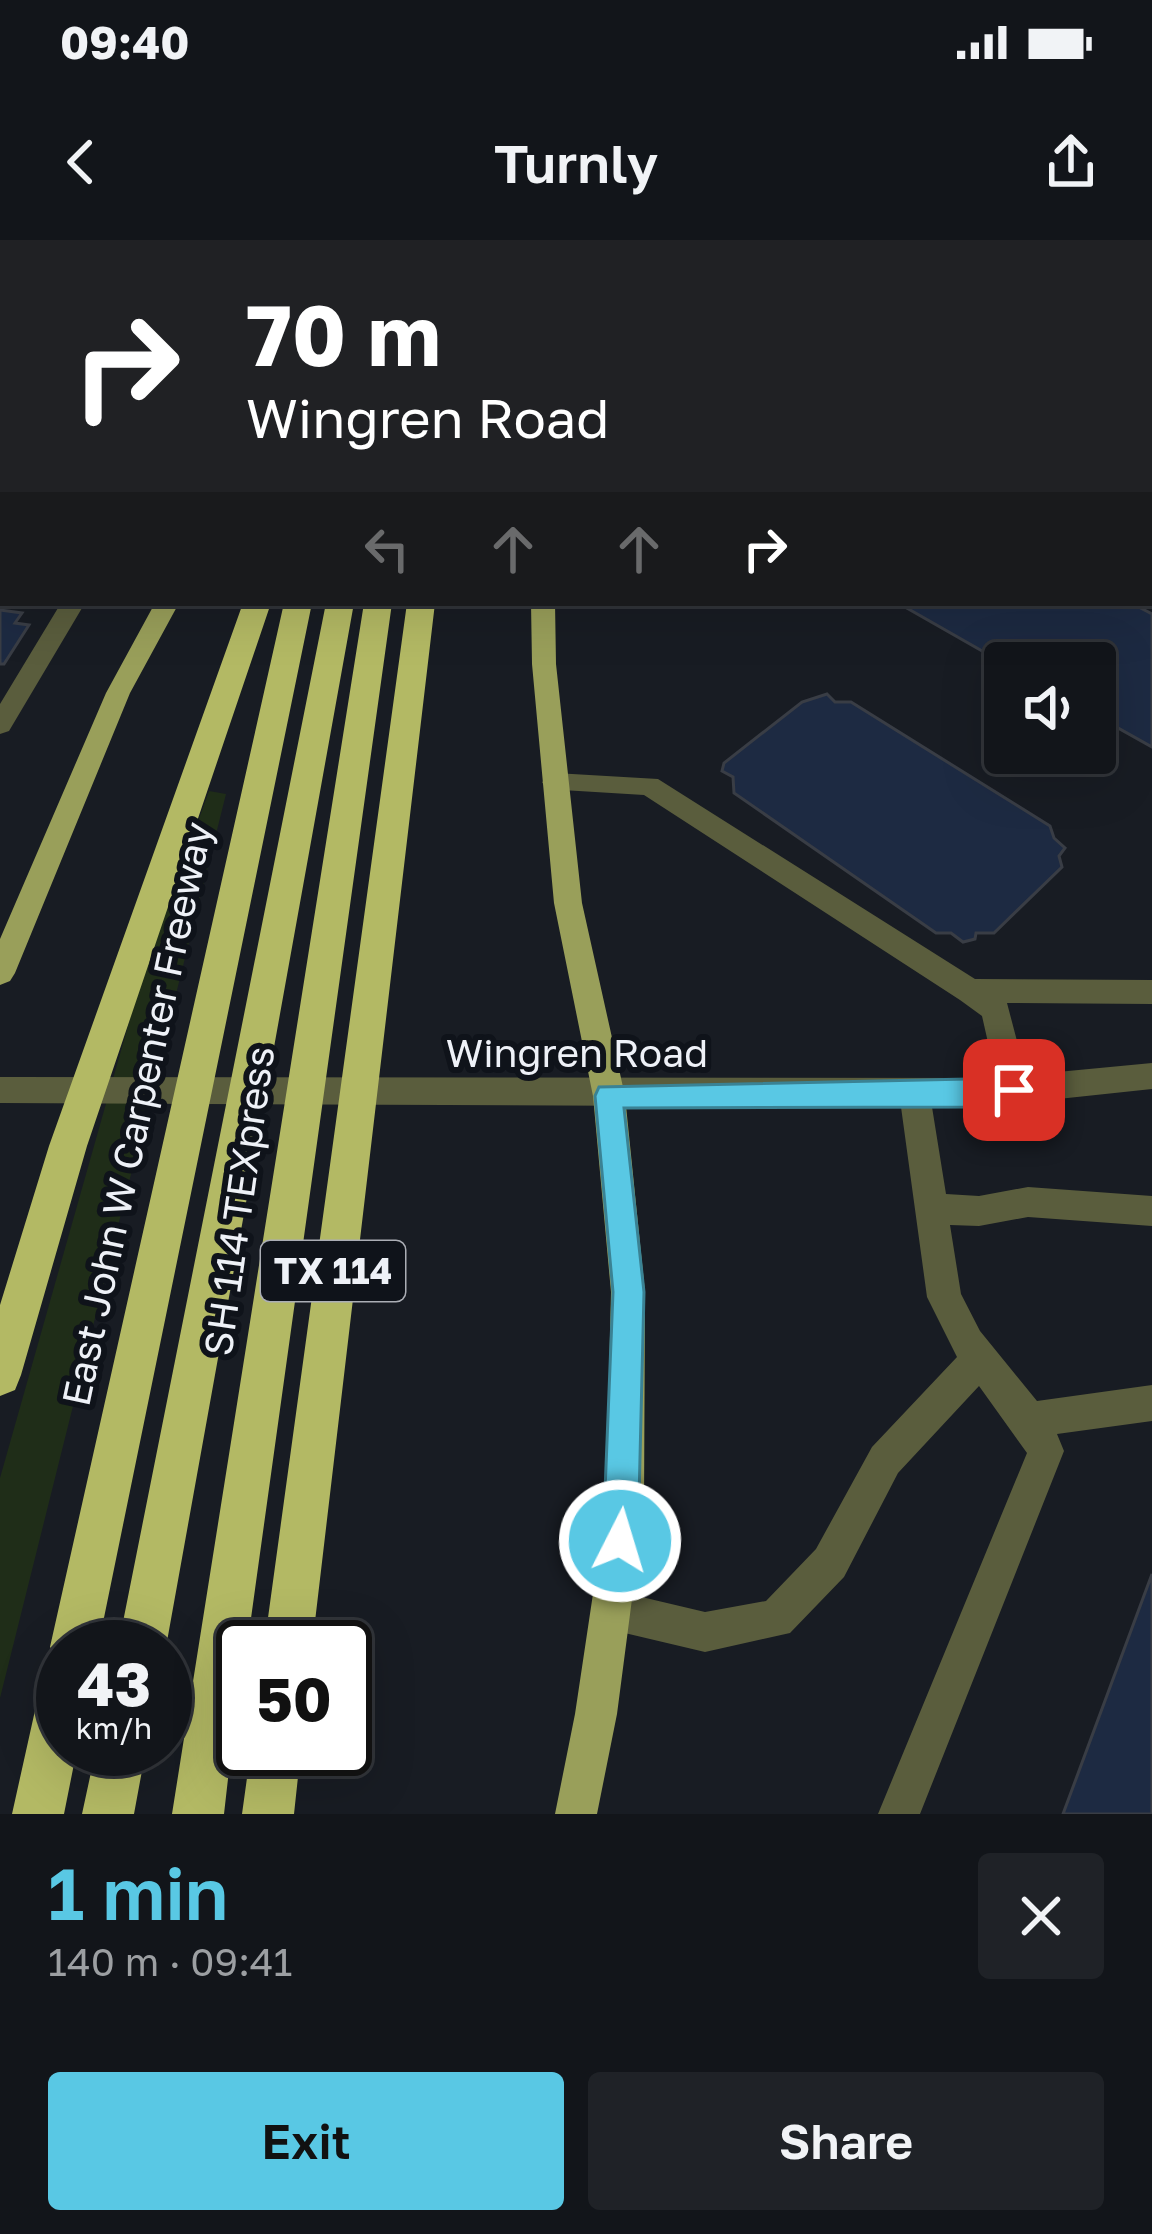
<!DOCTYPE html>
<meta charset="utf-8">
<style>
:root{--surface:#12151a;--page:#1f2227;--text:#f1f3f6;--muted:#9c9fa2;--line:#313439;--accent:#59c8e4}
body{margin:0;font-family:"Golos Text",sans-serif;background:var(--page);color:var(--text);height:100vh;display:flex;flex-direction:column;font-size:45px;white-space:nowrap}
*{box-sizing:border-box;margin:0}
p{font-size:39px;color:var(--muted)}
.icon{flex:none;width:66px;height:66px;fill:none;stroke:currentColor;stroke-width:2;stroke-linecap:round;stroke-linejoin:round}
.map{position:relative;height:1574px;overflow:hidden}
.sheet{display:flex;flex-direction:column;background:var(--surface);flex:1}
.sheet>*{flex:none}
.top-card{position:absolute;left:0px;top:0px;width:1152px;height:366px;box-shadow:0 12px 48px #0002,0 0 0 3px var(--line);background:#202124;color:#fff;overflow:hidden}
.tools{position:absolute;left:984px;top:402px;display:grid;gap:24px}
.tools a{display:grid;place-items:center;width:132px;height:132px;border-radius:12px;background:var(--surface);box-shadow:0 12px 48px #0002,0 0 0 3px var(--line);font-size:60px}
.speed{position:absolute;left:36px;top:1380px;display:flex;gap:24px;font-size:60px;font-weight:700;text-align:center}
.speed>*{display:grid;place-content:center;width:156px;height:156px;border-radius:50%;background:var(--surface);box-shadow:0 12px 48px #0002,0 0 0 3px var(--line);line-height:1}
.speed small{font-size:30px;font-weight:400}
.speed .limit{border:6px solid #111;border-radius:18px;background:#fff;color:#111}
.pin{position:absolute;display:grid;place-items:center;width:102px;height:102px;color:#fff;margin:-51px;border-radius:24px;box-shadow:0 6px 18px #0006}
.me{position:absolute;width:132px;margin:-66px;rotate:5deg;stroke-linejoin:round;filter:drop-shadow(0 0 9px #0008)}
.turn{display:flex;align-items:center;gap:42px;height:252px;padding:0 48px;font-size:54px}
.turn .icon{width:156px;height:156px;stroke-width:2.5}
.turn b{display:block;font-size:84px;line-height:102px}
.lanes{display:flex;align-items:center;height:114px;padding:0 48px;background:#0003;justify-content:center;gap:60px;direction:ltr}
.lanes .off{opacity:.35}
.round{display:grid;place-items:center;flex:none;width:126px;height:126px;border-radius:12px;background:var(--page)}
.headline{display:flex;align-items:center;justify-content:space-between;height:204px;padding:0 48px}
h1{font-size:72px;font-weight:600;line-height:90px;color:var(--accent)}
.button{display:flex;gap:24px;margin-top:auto;padding:24px 48px}
.button a{flex:1;height:138px;border-radius:12px;background:var(--accent);color:#111;font-size:48px;font-weight:600;line-height:138px;text-align:center}
.button a+a{background:var(--page);color:var(--text)}
.status{display:flex;justify-content:space-between;align-items:center;height:84px;padding:0 60px;background:var(--surface);direction:ltr}
.status svg{height:33px;fill:currentColor}
header{display:flex;justify-content:space-between;align-items:center;height:156px;padding:0 48px;background:var(--surface);font-size:54px;font-weight:600}
.map>svg:first-child{display:block}
.green{fill:#1f2d18}
.lines{fill:none;stroke-linecap:round;stroke-linejoin:round}
.canal{fill:#3c6470;fill-rule:evenodd}
.building{fill:#1d2a42;stroke:#393d45;stroke-width:3}
.minor{fill:#5a5d3d;fill-rule:evenodd}
.major{fill:#999f5a;fill-rule:evenodd}
.highway{fill:#b3b964;fill-rule:evenodd}
.route{fill:#59c8e4;stroke:#3a8294;stroke-width:3}
.labels{text-anchor:middle;stroke-width:12;stroke-linejoin:round;paint-order:stroke}
.shield{fill:#0f131a;stroke:#abaeb5;stroke-width:3}
.shield-label{font-size:36px;font-weight:bold;fill:#eef1f7}
.street-label{font-size:39px;fill:#eef1f7;stroke:#0f131a}
</style>
<div class="status"><b>09:40</b><svg viewBox="0 0 49 12"><path d="M0 12V9h3v3zM5 12V6h3v6zM10 12V3h3v9zM15 12V0h3v12zM26 1h20v11H26zM47 4h2v5h-2z"/></svg></div>
<header><svg class="icon" aria-label="back" viewBox="0 0 24 24"><path d="M15 5l-7 7 7 7"/></svg>Turnly<svg class="icon" aria-label="share" viewBox="0 0 24 24"><path d="M12 15V3M7 8l5-5 5 5M5 13v7h14v-7"/></svg></header>
<div class="map">
<svg width="1152" height="1574" viewBox="0 0 1152 1574">
<rect width="100%" height="100%" fill="#181c23"/>
<path class="green" d="M0,0h246l-243,3v245z
M209,551l17,3 -226,904v-220l143,-505z"/>
<g class="lines">
<path class="canal" d="M188,0h35v1l-33,2z
M0,219h3v16h-3z"/>
</g>
<path class="building" d="M898,363h233l21,11v133l-57,-32v-52l-90,1z
M0,370l22,3 -7,10 14,2 -25,39h-4z
M827,454l8,8h16l199,124 4,12 11,10 -6,8 3,11 -68,66h-18l-1,6 -12,3 -12,-9h-15l-202,-140 -1,-16 -11,-6 2,-8 78,-61z
M1152,1334v240h-89z"/>
<g class="lines">
<path class="minor" d="M943,0h18l2,3h-18z
M1152,169v12l-3,1v-12z
M1149,252h3v14h-3z
M0,271h3v14h-3z
M1149,349h3v15l-5,-1z
M61,363h24l-76,128 -9,3v-30z
M555,533l103,6 317,200 177,1v24l-145,-1 19,72 126,-12v26l-177,19 -43,-1 14,87 33,2 49,-9 124,9v30l-124,-9 -49,9 -29,-1 11,69 19,37 57,70 115,-16v36l-95,13 7,17 -144,363h-42l149,-361 -48,-67 -81,87 -54,104 -54,56 -85,19 -93,-22 -14,-6 -6,-14 6,-14 14,-6 93,22 61,-11 50,-52 56,-102 85,-90 -30,-60 -26,-190 -901,-4v-26l996,1 -14,-62 -22,-16 -316,-205 -98,-6 -4,-7z"/>
<path class="major" d="M286,0h18l-19,3z
M544,0h18v3h-18z
M155,363h24l-49,90 -115,280 -5,8 -10,4v-46l106,-246z
M531,363h24l1,61 26,239 43,193 20,196 -1,215 -27,207 -20,100h-42l20,-100 31,-207 5,-215 -18,-196 -39,-193 -22,-239z"/>
<path class="highway" d="M396,0h20v3h-20z
M243,363h28l-184,543 -66,229 -6,15 -15,6v-91l49,-159z
M284,363h28l-214,1044h-35v19l-13,-19z
M326,363h28l-188,1044h-48z
M364,363h28l-145,1044h-4l-19,167h-52z
M407,363h28l-123,1044h-48z
M63,1432v77h14l-13,65h-52l26,-117 8,-17z
M96,1509h50l-12,65h-52z
M251,1509h50l-7,65h-52z"/>
</g>
<path class="route" d="M1014,838l10,4 4,8 -4,9 -49,8 -351,1 20,184 -6,249 -5,12 -13,6 -12,-6 -5,-12 10,-249 -18,-196 4,-9z"/>
<g class="labels">
<rect class="shield" x="261" y="1001" width="144" height="60" rx="9"/>
<g class="shield-label">
<text x="333" y="1044">TX 114</text>
</g>
<g class="street-label">
<text x="577" y="827">Wingren Road</text>
<text transform="translate(137 874) rotate(-78)" y="14">East John W Carpenter Freeway</text>
<text transform="translate(239 961) rotate(-82)" y="14">SH 114 TEXpress</text>
</g>
</g>
</svg>
<div class="tools">
<a><svg class="icon" aria-label="sound" viewBox="0 0 24 24"><path d="M4 9h4l5-4v14l-5-4H4zM17 9q2 3 0 6"/></svg></a>
</div>
<div class="speed"><div>43<small>km/h</small></div><div class="limit">50</div></div>
<div class="pin" style="left:1014px;top:850px;background:#d93025"><svg class="icon" aria-label="arrive" viewBox="0 0 24 24"><path d="M6 21V4h12l-3 4 3 4H6"/></svg></div>
<svg class="me" style="left:620px;top:1301px" viewBox="-20 -20 40 40"><circle r="17" fill="#59c8e4" stroke="#fff" stroke-width="3"/><path d="M0-11L8 9 0 5-8 9z" fill="#fff"/></svg>
<div class="top-card">
<div class="turn"><svg class="icon" aria-label="right" viewBox="0 0 24 24"><path d="M7 20v-9h11M14 6l5 5-5 5"/></svg><div><b>70 m</b>Wingren Road</div></div>
<div class="lanes"><svg class="icon off" aria-label="left" viewBox="0 0 24 24"><path d="M17 20v-9H6M10 6l-5 5 5 5"/></svg><svg class="icon off" aria-label="ahead" viewBox="0 0 24 24"><path d="M12 20V5M6 11l6-6 6 6"/></svg><svg class="icon off" aria-label="ahead" viewBox="0 0 24 24"><path d="M12 20V5M6 11l6-6 6 6"/></svg><svg class="icon" aria-label="right" viewBox="0 0 24 24"><path d="M7 20v-9h11M14 6l5 5-5 5"/></svg></div>
</div>
</div>
<section class="sheet">
<div class="headline"><div><h1>1 min</h1><p>140 m · 09:41</p></div><a class="round"><svg class="icon" aria-label="close" viewBox="0 0 24 24"><path d="M6 6l12 12M18 6L6 18"/></svg></a></div>
<div class="button"><a>Exit</a><a>Share</a></div>
</section>
